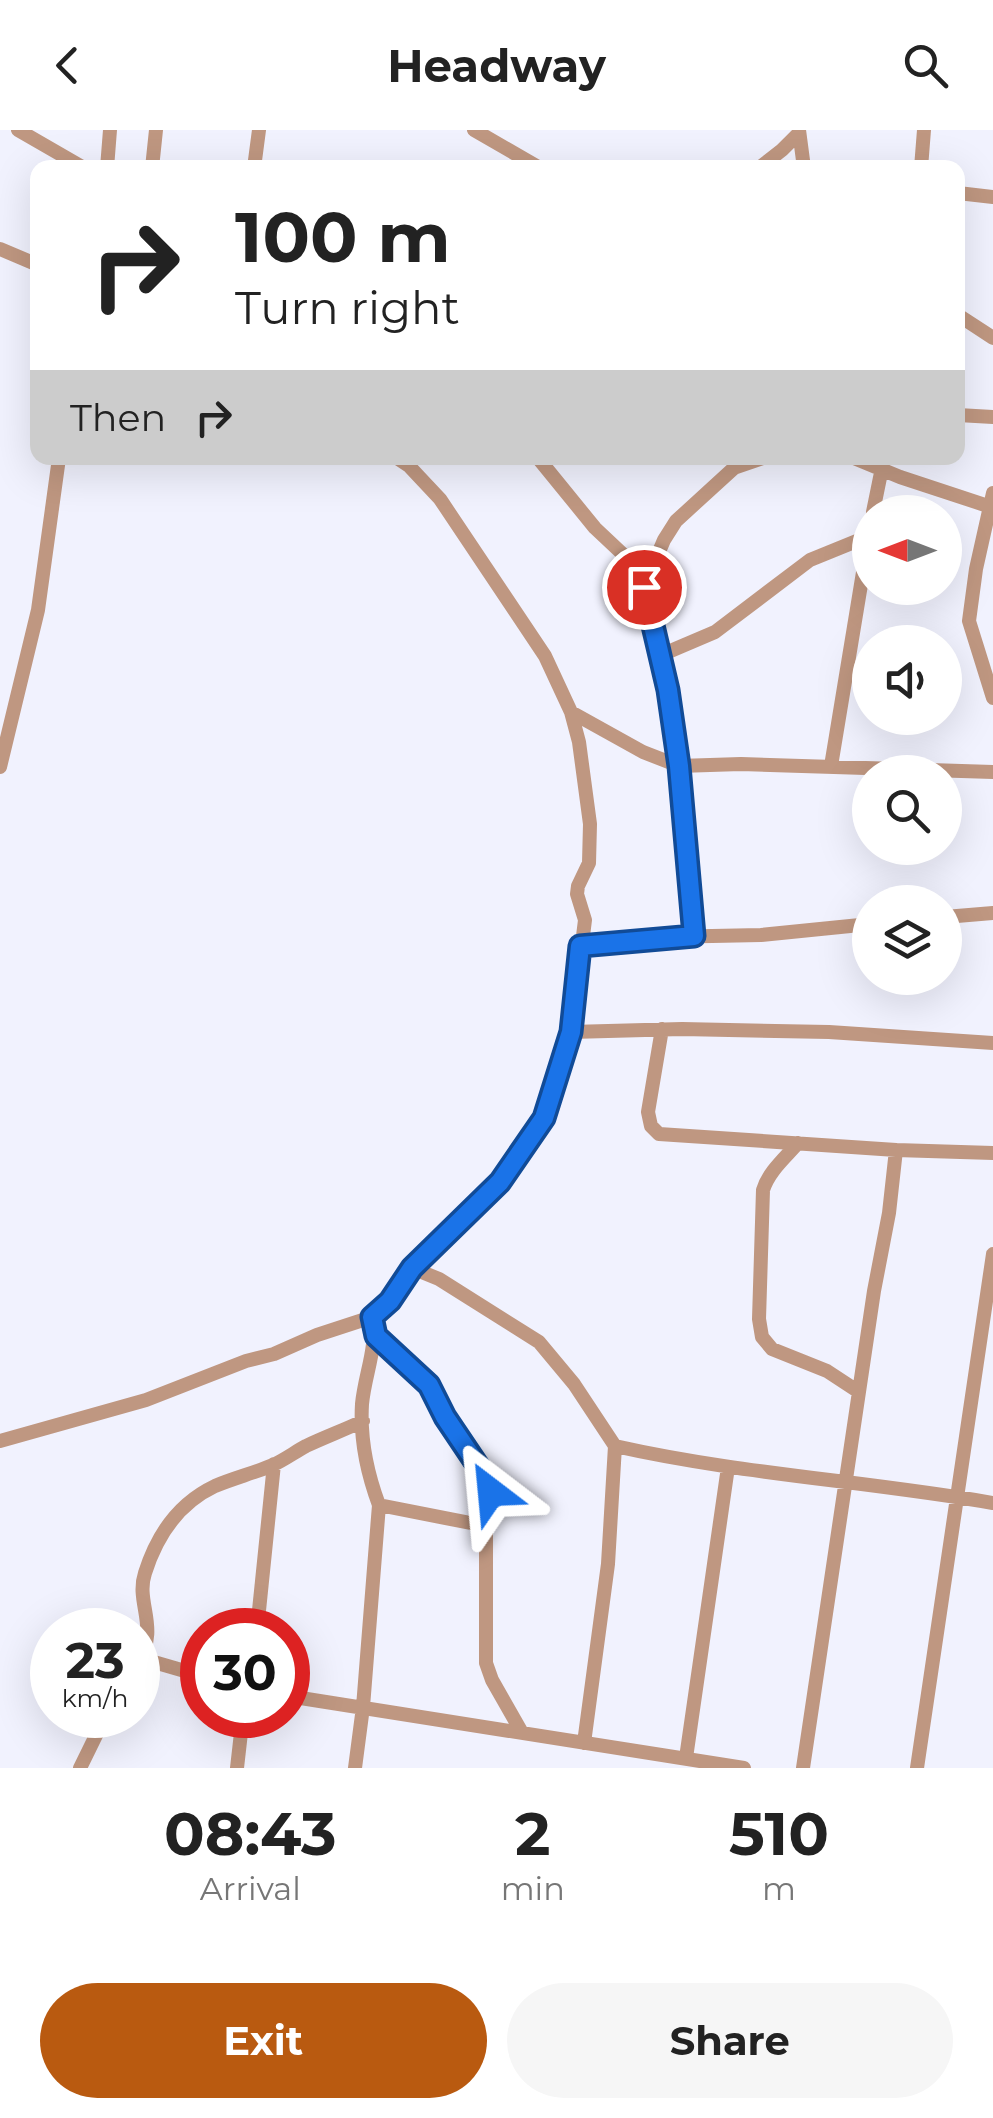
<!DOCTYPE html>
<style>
:root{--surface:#fff;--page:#f6f6f6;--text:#222;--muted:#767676;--accent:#b95a10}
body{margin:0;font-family:Montserrat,sans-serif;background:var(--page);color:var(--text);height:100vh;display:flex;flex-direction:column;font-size:38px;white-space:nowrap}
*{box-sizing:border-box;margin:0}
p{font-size:32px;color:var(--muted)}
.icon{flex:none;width:55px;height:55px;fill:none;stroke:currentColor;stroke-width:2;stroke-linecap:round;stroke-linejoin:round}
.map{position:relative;height:1638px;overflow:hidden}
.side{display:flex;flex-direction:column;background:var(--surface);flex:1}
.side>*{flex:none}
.guide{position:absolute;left:30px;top:30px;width:935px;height:305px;border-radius:20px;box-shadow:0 10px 40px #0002;background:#fff;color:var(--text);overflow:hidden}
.needle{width:65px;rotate:270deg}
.fabs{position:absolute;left:852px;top:365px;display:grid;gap:20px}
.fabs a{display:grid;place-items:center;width:110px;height:110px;border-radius:50%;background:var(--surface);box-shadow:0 10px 40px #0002;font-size:50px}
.speed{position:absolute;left:30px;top:1478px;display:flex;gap:20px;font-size:50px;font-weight:700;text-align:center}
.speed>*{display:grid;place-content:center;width:130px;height:130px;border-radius:50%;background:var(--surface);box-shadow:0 10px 40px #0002;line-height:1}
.speed small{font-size:25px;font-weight:400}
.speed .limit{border:15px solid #d22;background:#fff;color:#111}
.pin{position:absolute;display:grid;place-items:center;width:85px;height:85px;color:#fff;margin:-42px;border:5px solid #fff;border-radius:50%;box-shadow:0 2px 10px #0007}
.me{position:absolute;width:110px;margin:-55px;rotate:331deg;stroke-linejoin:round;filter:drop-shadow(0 0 8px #0008)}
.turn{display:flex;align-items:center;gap:35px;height:210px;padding:0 40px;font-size:45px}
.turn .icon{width:130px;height:130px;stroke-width:2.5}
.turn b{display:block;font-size:70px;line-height:85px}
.then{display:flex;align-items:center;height:95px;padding:0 40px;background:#0003;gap:20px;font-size:38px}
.eta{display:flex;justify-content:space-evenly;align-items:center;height:170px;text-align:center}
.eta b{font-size:60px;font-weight:700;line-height:70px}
.button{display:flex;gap:20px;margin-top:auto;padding:20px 40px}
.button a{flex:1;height:115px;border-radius:60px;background:var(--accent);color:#fff;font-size:40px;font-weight:700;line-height:115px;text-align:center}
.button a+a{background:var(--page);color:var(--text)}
header{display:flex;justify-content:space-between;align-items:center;height:130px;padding:0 40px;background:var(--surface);font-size:45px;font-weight:700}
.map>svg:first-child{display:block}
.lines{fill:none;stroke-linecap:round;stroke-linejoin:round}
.street{stroke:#bf9781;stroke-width:14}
.route-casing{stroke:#114b97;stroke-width:25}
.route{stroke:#1a73e8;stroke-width:18}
</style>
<header><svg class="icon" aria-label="back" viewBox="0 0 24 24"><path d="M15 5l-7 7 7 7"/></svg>Headway<svg class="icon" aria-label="search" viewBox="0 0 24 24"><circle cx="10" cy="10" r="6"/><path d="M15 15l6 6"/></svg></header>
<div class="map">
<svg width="993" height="1638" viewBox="0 0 993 1638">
<rect width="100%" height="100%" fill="#f1f2fe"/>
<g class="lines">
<path class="street" d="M18,0l66,38
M474,0l66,38
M799,0l5,38
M107,38l3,-38
M152,38l4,-38
M254,38l5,-38
M759,38l23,-18 17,-17
M921,38l3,-38
M958,63l35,4
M0,119l38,16
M958,185l35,23
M958,285l35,2
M538,328l57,70 34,32 15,27 17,68 18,111 15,171
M854,328l46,19 91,30 2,2
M993,363l-17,76 -7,52 24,77
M873,382l11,-54
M644,457l20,-47 12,-19 58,-53 29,-10
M661,525l54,-23 95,-72 59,-24 1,-6
M571,582l72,40 36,14 62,-2 252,8
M831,636l38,-230
M0,637l38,-157 21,-152
M945,787l48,-4
M580,816l83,-9 98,-2 109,-11
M662,899l-14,83 3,14 8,8 237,16 97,3
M571,902l111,-3 147,3 164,11
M798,1013c-13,15 -29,28 -35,47l-4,129 3,18 10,12 55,22 32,21
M412,1138l27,11 100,63 35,42 41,62 -7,118 -24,179
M375,1206l54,49 16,32 45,69 -4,40v137l6,17 29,51
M0,1311l146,-41 100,-39 28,-7 43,-19 55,-18 18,-16 22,-33 87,-86 45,-64 27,-86 14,-112 -8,-26 1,-8 11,-23 1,-39 -11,-82 -8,-30 -26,-56 -105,-157 -31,-33 -12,-8
M615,1316c124,28 252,35 378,57
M379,1375l107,21
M257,1500l17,-166
M140,1528l62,18
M138,1532c22,-35 -3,-59 7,-89 12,-38 34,-70 70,-87 19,-8 39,-13 58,-21 11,-5 22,-13 33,-19 19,-9 38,-16 57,-25
M288,1566l456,72
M686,1628l42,-291
M80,1638l26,-53
M237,1638l6,-53
M355,1638l8,-61 16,-202c-12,-32 -19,-67 -17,-101 3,-31 16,-57 10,-87
M803,1638l71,-477 15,-78 7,-63
M917,1638l76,-514"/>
</g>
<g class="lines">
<g class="route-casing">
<path id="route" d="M491,1362l-5,-14 -41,-61 -16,-32 -53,-49 -4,-19 18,-16 22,-33 88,-86 44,-64 27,-86 9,-86 114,-10 -15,-170 -11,-76 -24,-103"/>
</g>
<use href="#route" class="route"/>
</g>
</svg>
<div class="fabs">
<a><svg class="needle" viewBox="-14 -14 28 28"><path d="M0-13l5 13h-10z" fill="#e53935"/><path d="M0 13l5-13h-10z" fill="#767676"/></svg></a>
<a><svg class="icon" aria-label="sound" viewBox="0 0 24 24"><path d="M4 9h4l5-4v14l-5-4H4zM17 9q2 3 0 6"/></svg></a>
<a><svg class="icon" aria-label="search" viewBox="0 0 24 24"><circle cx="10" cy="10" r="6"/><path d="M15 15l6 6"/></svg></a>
<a><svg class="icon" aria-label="layers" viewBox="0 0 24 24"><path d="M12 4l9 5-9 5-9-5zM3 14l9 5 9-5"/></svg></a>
</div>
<div class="speed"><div>23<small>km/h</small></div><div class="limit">30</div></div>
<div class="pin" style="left:644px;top:457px;background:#d93025"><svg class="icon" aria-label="arrive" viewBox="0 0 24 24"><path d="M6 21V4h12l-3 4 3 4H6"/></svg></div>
<svg class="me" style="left:491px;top:1362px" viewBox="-20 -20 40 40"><path d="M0-17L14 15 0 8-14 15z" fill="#1a73e8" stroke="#fff" stroke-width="4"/></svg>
<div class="guide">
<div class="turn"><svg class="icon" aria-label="right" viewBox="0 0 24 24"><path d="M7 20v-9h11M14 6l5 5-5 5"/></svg><div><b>100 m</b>Turn right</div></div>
<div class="then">Then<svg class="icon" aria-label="right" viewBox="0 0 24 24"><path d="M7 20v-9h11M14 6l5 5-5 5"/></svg></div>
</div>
</div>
<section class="side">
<div class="eta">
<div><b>08:43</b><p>Arrival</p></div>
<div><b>2</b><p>min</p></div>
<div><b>510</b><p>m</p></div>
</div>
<div class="button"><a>Exit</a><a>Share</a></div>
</section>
